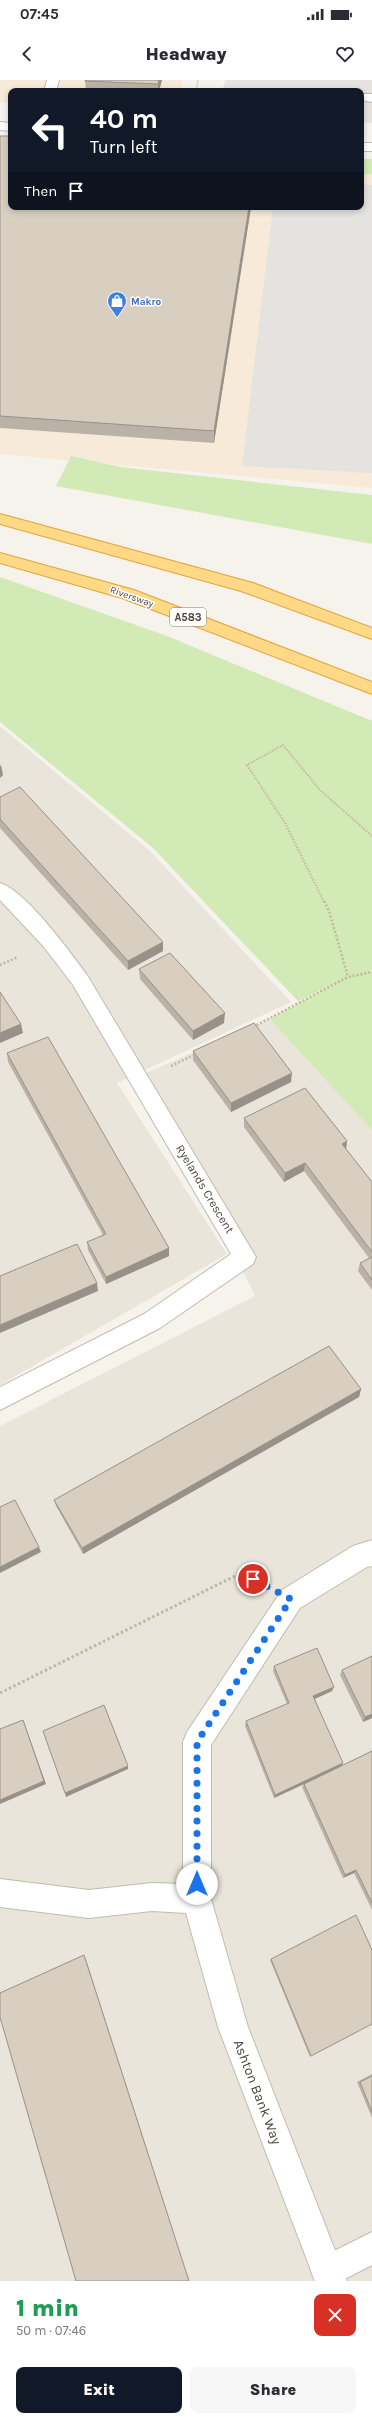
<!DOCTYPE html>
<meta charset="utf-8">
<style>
:root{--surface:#fff;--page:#f7f7f7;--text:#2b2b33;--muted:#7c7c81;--accent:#111827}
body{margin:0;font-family:Karla,sans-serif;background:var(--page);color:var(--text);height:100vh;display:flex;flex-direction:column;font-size:15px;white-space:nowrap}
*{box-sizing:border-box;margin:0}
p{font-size:13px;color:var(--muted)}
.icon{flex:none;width:22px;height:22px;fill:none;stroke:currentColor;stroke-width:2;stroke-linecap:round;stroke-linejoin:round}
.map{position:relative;height:2201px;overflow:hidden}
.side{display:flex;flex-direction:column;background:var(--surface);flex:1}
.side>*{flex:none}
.hud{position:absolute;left:8px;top:8px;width:356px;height:122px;border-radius:8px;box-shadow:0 2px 6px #0003;background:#111827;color:#fff;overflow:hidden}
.pin{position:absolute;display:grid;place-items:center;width:34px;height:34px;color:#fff;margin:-17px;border:2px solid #fff;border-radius:50%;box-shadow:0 1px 4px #0007}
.me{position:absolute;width:44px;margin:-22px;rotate:0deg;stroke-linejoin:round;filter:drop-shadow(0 0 3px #0008)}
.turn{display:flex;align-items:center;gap:14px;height:84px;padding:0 16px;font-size:18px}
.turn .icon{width:52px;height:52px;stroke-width:2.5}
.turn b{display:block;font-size:28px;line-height:34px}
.then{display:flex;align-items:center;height:38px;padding:0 16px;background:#0003;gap:8px;font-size:15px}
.round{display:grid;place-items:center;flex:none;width:42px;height:42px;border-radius:8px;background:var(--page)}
.headline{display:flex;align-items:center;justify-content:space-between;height:68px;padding:0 16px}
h1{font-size:24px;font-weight:800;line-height:30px;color:#1e9e55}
.cta{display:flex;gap:8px;margin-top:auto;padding:8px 16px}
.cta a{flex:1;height:46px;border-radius:8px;background:var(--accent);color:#fff;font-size:16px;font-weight:800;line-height:46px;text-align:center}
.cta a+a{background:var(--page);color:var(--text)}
.status{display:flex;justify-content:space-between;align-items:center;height:28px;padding:0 20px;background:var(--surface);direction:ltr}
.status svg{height:11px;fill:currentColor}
header{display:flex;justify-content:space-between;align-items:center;height:52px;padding:0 16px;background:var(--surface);font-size:18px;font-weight:800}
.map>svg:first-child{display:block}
.residential{fill:#eae5da}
.commercial{fill:#f7ead8}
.industrial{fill:#e6e2dd}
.green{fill:#d2eab5}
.parking{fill:#e5e3e0}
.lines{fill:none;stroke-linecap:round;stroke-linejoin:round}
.service-casing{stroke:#c2bbae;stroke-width:2}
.minor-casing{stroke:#c2bbae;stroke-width:2}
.trunk-casing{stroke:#e0a43c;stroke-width:2}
.path-far3{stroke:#c4b79f;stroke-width:1.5;stroke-dasharray:1 1;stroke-linecap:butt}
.path-far2{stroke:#c4b79f;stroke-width:2;stroke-dasharray:1.5 1.5;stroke-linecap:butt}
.path-far1{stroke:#c4b79f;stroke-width:2.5;stroke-dasharray:2 2;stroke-linecap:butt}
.path{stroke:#c4b79f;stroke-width:3;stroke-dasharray:2.5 2.5;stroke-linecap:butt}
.service{fill:#fff;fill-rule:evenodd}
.minor{fill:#fff;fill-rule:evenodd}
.trunk{fill:#ffd985;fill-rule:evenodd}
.wall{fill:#bab2a6}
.shaded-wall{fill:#979187}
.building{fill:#d8cfc1;stroke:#979187}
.route{stroke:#1a73e8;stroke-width:7;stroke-dasharray:0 12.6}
.labels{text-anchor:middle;stroke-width:3;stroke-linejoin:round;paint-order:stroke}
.far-shop-label{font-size:10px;font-weight:bold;fill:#366cbe;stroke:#fff;text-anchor:start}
.far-street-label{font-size:10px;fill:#4b4439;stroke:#fff}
.shield{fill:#fff;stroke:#817c74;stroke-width:1}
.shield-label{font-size:11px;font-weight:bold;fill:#4b4439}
.street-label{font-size:12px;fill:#4b4439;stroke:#fff}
.near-street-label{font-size:14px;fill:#4b4439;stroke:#fff}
</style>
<div class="status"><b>07:45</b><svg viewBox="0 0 49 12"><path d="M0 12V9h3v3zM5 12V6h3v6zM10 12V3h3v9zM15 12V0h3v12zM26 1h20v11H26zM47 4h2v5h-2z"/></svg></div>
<header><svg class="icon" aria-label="back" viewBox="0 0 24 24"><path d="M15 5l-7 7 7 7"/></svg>Headway<svg class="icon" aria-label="heart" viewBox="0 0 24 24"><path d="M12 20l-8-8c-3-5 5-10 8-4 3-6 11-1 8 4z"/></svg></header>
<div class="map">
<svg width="372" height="2201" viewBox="0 0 372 2201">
<rect width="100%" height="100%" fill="#f6f3ec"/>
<path class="residential" d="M0,646l150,125 141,151 -174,81 110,171 -227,131z
M270,939l102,109v1153h-372v-855l255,-130 -109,-223z"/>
<path class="commercial" d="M0,0h183l-2,11h-170v12l-11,-1z
M0,61l11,66h350v-44l11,1v324l-372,-34z"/>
<path class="industrial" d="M225,0h147v43l-11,-1v-31h-138z"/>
<path class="green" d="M361,79h11v15h-11z
M71,376l49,11 252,28v49l-316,-58z
M0,497l167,59 205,85v245l-6,3 6,-3v164l-102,-111 66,-36 -38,18 -145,-153 -153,-126z"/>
<path class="parking" d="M361,104l11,1v288l-130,-7 31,-259h88z"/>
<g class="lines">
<g class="service-casing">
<path id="service" d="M47,0h12l-3,11h-12z
M361,14h11v8l-11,-2z
M372,2152v33l-31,16h-26l-4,-10 5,-11z"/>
</g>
<g class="minor-casing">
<path id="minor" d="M0,42l11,1v8l-11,-1z
M361,63h11v8h-11z
M0,803c26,8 70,69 87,92l169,282 -3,7 -93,64 -160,82v-23l144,-73 87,-60 -158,-269 -29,-38 -44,-47z
M372,1460v26l-5,1 -67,41 -89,137v154l37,128 99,254h-32l-97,-254 -32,-114 -34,-2 -63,7 -89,-11v-28l89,11 63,-7 31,1v-142l4,-10 95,-142 71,-44z"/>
</g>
<g class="trunk-casing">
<path id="trunk" d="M0,434l253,69 119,45v11l-131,-48 -241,-67z
M0,473l134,37 238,92v12l-250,-96 -122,-35z"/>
</g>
<path class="path-far3" d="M196,11l2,-11"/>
<path class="path-far2" d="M324,822l-39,-79 -38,-58 36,-20 37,45 52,46"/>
<path class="path-far1" d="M324,821l5,10 19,66
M0,885l18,-8
M253,947l95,-50 24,-5
M171,986l25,-12"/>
<path class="path" d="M0,1613l241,-120 16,8"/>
<use href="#service" class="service"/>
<use href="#minor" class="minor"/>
<use href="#trunk" class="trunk"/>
</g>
<path class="wall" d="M85,0h77l-3,11h-73z
M0,56l251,71 -37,236 -214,-15z
M0,717l163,154 -35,19 -128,-142z
M139,889l85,54 -31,17 -53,-61z
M193,971l98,31 -60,30 -38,-52z
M7,973l162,195v8l-63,28 -18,-34 -1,-8 16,-7 -95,-173z
M244,1038l103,23 -1,8 26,33v108l-14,-19 2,-8 9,-5 -65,-87 -20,11 -40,-55z
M361,1309l-2,8 -276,157 -27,-48 -2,-6z
M274,1586l58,25 -17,8 27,67 30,-15v159l-18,-37 -11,5 -41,-91 2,-3 -30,14 -29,-72 1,-5 41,-17 -14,-33z
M342,1590l30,48 -9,4 -23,-47z
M271,1879l40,97 -1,1 -40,-97z
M372,1994v44l-15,-36z"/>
<path class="shaded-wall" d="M159,0h3l-3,11h-1v-7z
M249,127h2l-37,236v-12z
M1,685l2,10 -3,3v-12z
M163,862v9l-35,19v-9z
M225,933l-1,10 -31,17v-9z
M21,944l2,9 -23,10v-10z
M292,993l-1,9 -60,30v-9z
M347,1061l-1,9 -4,-6z
M305,1083l-1,8 -20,11 1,-9z
M169,1168v8l-63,28v-7z
M97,1203l1,8 -98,42v-8z
M361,1309l-2,8 -276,157 -1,-6z
M39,1467l2,5 -41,21v-6z
M334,1607l-2,4 -20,9 1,-4z
M372,1634v4l-9,4 2,-5z
M23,1640l23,64 -46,20v-4z
M343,1683l-2,4 -67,31 1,-3z
M128,1686v3l-62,28 -1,-4z
M356,1790l-2,3 -11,5 2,-3z
M84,1875l1,2 104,324z"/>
<path class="building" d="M85,0h74l-1,4 -73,-3z
M0,56h11v71h238l-35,224 -214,-15z
M20,707l143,155 -35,19 -128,-142v-22z
M170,873l55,60 -32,18 -54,-62z
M0,912l21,32 -21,9z
M254,943l38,50 -61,30 -38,-52z
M48,957l121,211 -63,29 -19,-35 19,-8 -99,-181z
M305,1008l42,53 -5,3 30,38v70l-67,-89 -20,10 -41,-55z
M77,1164l20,39 -97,42v-49z
M372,1177v23l-12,-17z
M329,1266l32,43 -279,159 -28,-48z
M15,1420l24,47 -39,20v-60z
M317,1568l17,39 -21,9 30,67 -68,32 -29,-74 43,-18 -15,-37z
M372,1576v58l-7,3 -23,-47z
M104,1625l24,61 -63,27 -22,-62z
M23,1640l21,61 -44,19v-71z
M372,1671v152l-16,-33 -11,5 -41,-91z
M356,1835l16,35v74l-61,32 -40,-97z
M84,1875l105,326h-113l-76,-264v-24z
M372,1996v36l-12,-30z"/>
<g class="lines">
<path class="route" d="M197,1804v-142l94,-143 -38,-20"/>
</g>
<defs>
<g id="shop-pin" transform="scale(1)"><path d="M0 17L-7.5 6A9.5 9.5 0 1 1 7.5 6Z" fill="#3f7fe0" stroke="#fff"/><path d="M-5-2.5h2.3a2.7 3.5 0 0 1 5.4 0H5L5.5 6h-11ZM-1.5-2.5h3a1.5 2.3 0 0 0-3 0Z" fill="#fff"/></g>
</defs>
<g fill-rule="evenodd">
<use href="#shop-pin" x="117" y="221"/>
</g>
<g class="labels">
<g class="far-shop-label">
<text x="131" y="225">Makro</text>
</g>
<g class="far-street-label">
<text transform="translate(132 516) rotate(19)" y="4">Riversway</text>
</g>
<rect class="shield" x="170" y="528" width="36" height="18" rx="3"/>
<g class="shield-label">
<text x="188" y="541">A583</text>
</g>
<g class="street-label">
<text transform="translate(205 1109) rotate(59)" y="4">Ryelands Crescent</text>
</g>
<g class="near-street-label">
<text transform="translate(258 2012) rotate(69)" y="5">Ashton Bank Way</text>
</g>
</g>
</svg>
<div class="pin" style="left:253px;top:1499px;background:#d93025"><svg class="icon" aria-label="arrive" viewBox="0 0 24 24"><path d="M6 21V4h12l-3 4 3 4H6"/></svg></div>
<svg class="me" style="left:197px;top:1804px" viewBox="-20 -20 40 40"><circle r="19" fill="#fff"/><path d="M0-13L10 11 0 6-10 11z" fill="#1a73e8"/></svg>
<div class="hud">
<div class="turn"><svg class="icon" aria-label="left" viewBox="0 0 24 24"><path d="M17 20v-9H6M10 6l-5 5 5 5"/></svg><div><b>40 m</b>Turn left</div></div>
<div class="then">Then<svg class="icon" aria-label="arrive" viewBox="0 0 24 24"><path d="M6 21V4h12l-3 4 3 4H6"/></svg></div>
</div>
</div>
<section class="side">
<div class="headline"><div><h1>1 min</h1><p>50 m · 07:46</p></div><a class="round" style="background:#d93025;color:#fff"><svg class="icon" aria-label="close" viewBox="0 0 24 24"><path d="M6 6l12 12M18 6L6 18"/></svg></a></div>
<div class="cta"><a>Exit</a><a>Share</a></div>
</section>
